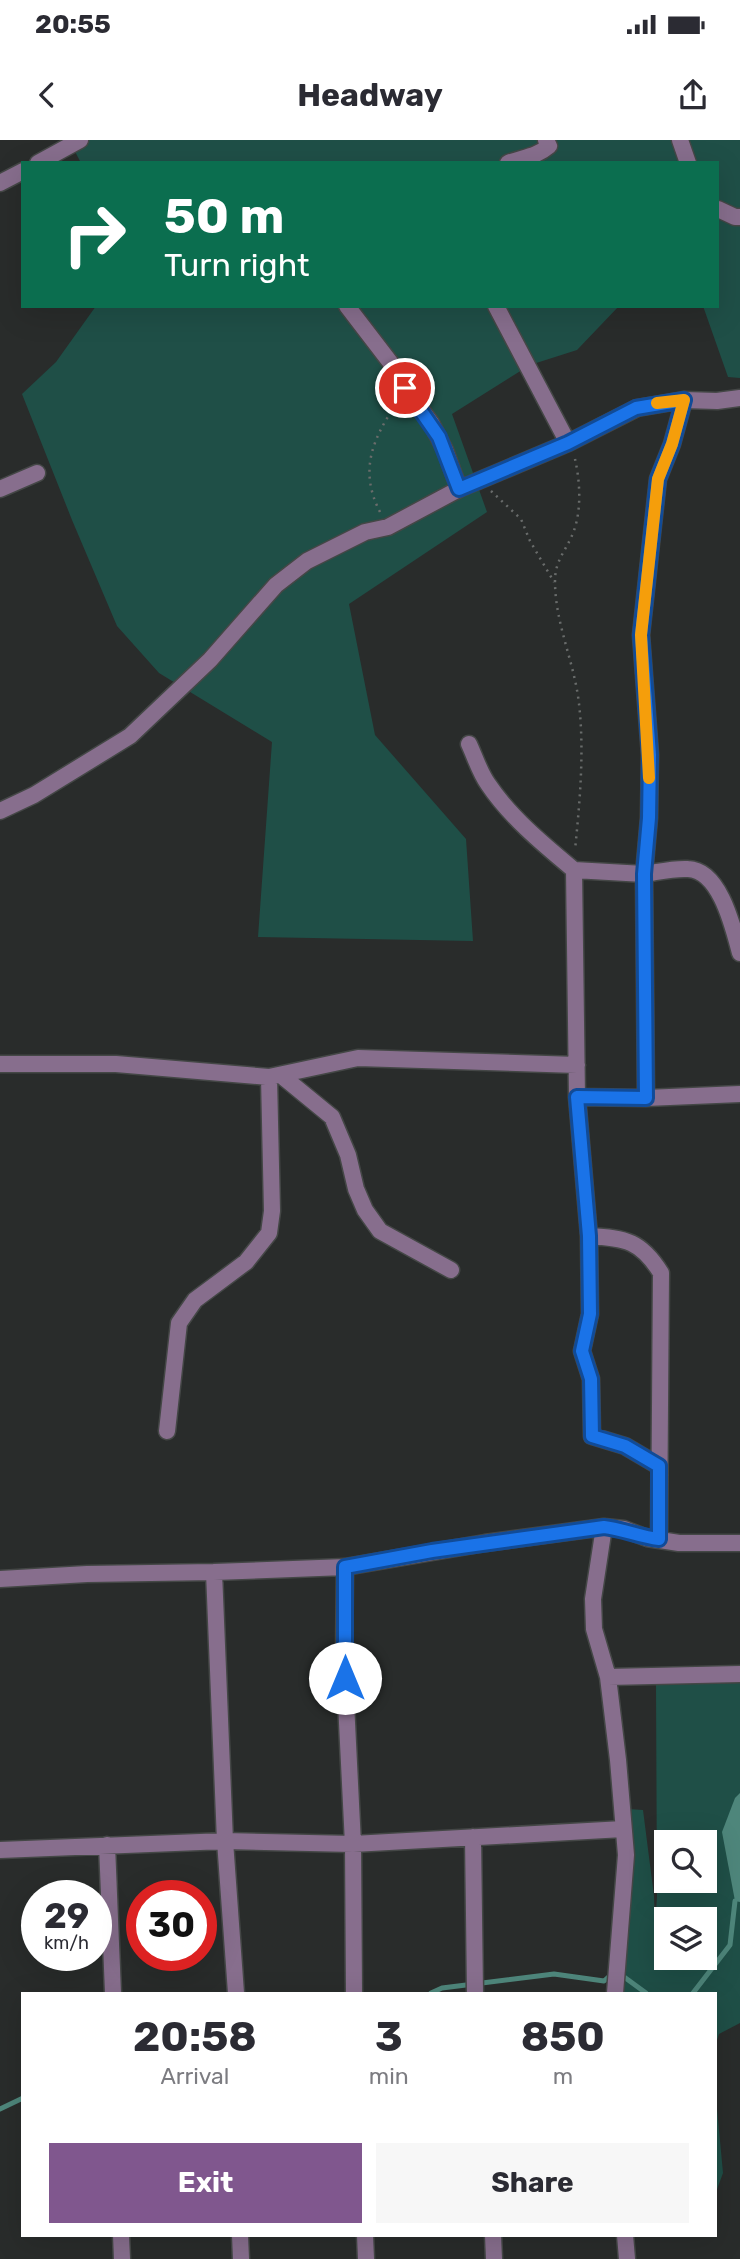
<!DOCTYPE html>
<style>
:root{--surface:#fff;--page:#f7f7f7;--text:#2b2b33;--muted:#7c7c81;--accent:#80578e}
body{margin:0;font-family:Rubik,sans-serif;background:var(--page);color:var(--text);height:100vh;display:flex;flex-direction:column;font-size:26px;white-space:nowrap}
*{box-sizing:border-box;margin:0}
p{font-size:23px;color:var(--muted)}
.icon{flex:none;width:38px;height:38px;fill:none;stroke:currentColor;stroke-width:2;stroke-linecap:round;stroke-linejoin:round}
.map{position:relative;flex:1;overflow:hidden}
.drawer{position:absolute;left:21px;top:1852px;width:696px;height:245px;display:flex;flex-direction:column;background:var(--surface);border-radius:0px;box-shadow:0 7px 28px #0002}
.drawer>*{flex:none}
.hud{position:absolute;left:21px;top:21px;width:698px;height:147px;border-radius:0px;box-shadow:0 7px 28px #0002;background:#0b6e4f;color:#fff;overflow:hidden}
.tools{position:absolute;left:654px;top:1690px;display:grid;gap:14px}
.tools a{display:grid;place-items:center;width:63px;height:63px;border-radius:0px;background:var(--surface);box-shadow:0 7px 28px #0002;font-size:35px}
.speed{position:absolute;left:21px;top:1740px;display:flex;gap:14px;font-size:35px;font-weight:700;text-align:center}
.speed>*{display:grid;place-content:center;width:91px;height:91px;border-radius:50%;background:var(--surface);box-shadow:0 7px 28px #0002;line-height:1}
.speed small{font-size:18px;font-weight:400}
.speed .limit{border:10px solid #d22;background:#fff;color:#111}
.pin{position:absolute;display:grid;place-items:center;width:60px;height:60px;color:#fff;margin:-30px;border:4px solid #fff;border-radius:50%;box-shadow:0 2px 7px #0007}
.me{position:absolute;width:77px;margin:-38px;rotate:0deg;stroke-linejoin:round;filter:drop-shadow(0 0 5px #0008)}
.turn{display:flex;align-items:center;gap:24px;height:147px;padding:0 28px;font-size:32px}
.turn .icon{width:91px;height:91px;stroke-width:2.5}
.turn b{display:block;font-size:49px;line-height:60px}
.eta{display:flex;justify-content:space-evenly;align-items:center;height:119px;text-align:center}
.eta b{font-size:42px;font-weight:700;line-height:49px}
.cta{display:flex;gap:14px;margin-top:auto;padding:14px 28px}
.cta a{flex:1;height:80px;border-radius:0px;background:var(--accent);color:#fff;font-size:28px;font-weight:700;line-height:80px;text-align:center}
.cta a+a{background:var(--page);color:var(--text)}
.status{display:flex;justify-content:space-between;align-items:center;height:49px;padding:0 35px;background:var(--surface);direction:ltr}
.status svg{height:19px;fill:currentColor}
header{display:flex;justify-content:space-between;align-items:center;height:91px;padding:0 28px;background:var(--surface);font-size:32px;font-weight:700}
.map>svg:first-child{display:block}
.green{fill:#1f4f47;fill-rule:evenodd}
.water{fill:#4e867b}
.lines{fill:none;stroke-linecap:round;stroke-linejoin:round}
.stream{stroke:#4e867b;stroke-width:5}
.minor-casing{stroke:#444746;stroke-width:19}
.path{stroke:#696c6b;stroke-width:2.5;stroke-dasharray:2 5;stroke-linecap:butt}
.minor{stroke:#876e8d;stroke-width:16}
.route-casing{stroke:#114b97;stroke-width:18}
.route{stroke:#1a73e8;stroke-width:12}
.slow{stroke:#f59e0b;stroke-width:12}
</style>
<div class="status"><b>20:55</b><svg viewBox="0 0 49 12"><path d="M0 12V9h3v3zM5 12V6h3v6zM10 12V3h3v9zM15 12V0h3v12zM26 1h20v11H26zM47 4h2v5h-2z"/></svg></div>
<header><svg class="icon" aria-label="back" viewBox="0 0 24 24"><path d="M15 5l-7 7 7 7"/></svg>Headway<svg class="icon" aria-label="share" viewBox="0 0 24 24"><path d="M12 15V3M7 8l5-5 5 5M5 13v7h14v-7"/></svg></header>
<div class="map">
<svg width="740" height="2119" viewBox="0 0 740 2119">
<rect width="100%" height="100%" fill="#292c2b"/>
<path class="green" d="M69,0h671v238l-12,-1 -25,-71h15v-143h-637z
M96,166h523l-42,44 -47,15 -78,49 35,98 -138,92 26,131 91,104 7,102 -215,-4 14,-195 -113,-69 -42,-47 -45,-106 -50,-126 34,-32z
M740,1543v340l-21,11 -3,9v-50h-95l7,-184 15,1 11,86 1,29 2,-28 -1,-212zM667,1703h38v38h-38zM667,1780h38v38h-38z
M716,1958l7,75 -7,19z"/>
<path class="water" d="M740,1653v109l-5,-1 -13,-69 13,-34z"/>
<g class="lines">
<path class="stream" d="M620,1834l26,19
M431,1853l11,-5 112,-14 50,7 9,-8
M693,1853l37,-48 5,-44
M0,1969l23,-11"/>
<g class="minor-casing">
<path id="minor" d="M680,0l8,23
M38,23l42,-23
M508,23c16,-6 28,-6 41,-17l-3,-6
M0,43l23,-12
M718,69l17,8h5
M347,166l46,60 12,22 26,35 14,27 14,39
M496,166l72,137
M684,260l-12,44 -14,35 -17,156 9,120 -1,63 -5,56c14,-2 30,-6 44,-5 32,1 45,58 52,84
M0,349l37,-16
M469,604c6,13 11,29 19,40 22,33 56,61 86,86l3,227 69,1 94,-4
M0,671l34,-16 96,-59 80,-76 66,-75 31,-24 58,-29 23,-5 71,-38 109,-46 69,-35 47,-8 33,1 23,-3
M574,730l70,4 2,224
M0,924h116l153,13 89,-19 219,7
M282,936l50,41 16,38 8,34 9,21 15,21 71,39
M577,957l12,139c37,2 52,5 72,37l-2,266
M589,1096l1,78 -8,37 9,28 1,57 33,10 34,20
M167,1291l12,-108 16,-23 51,-38 23,-29 3,-22 -3,-134
M604,1387l-11,72 1,30 14,48
M345,1427l-1,95 9,182 1,149
M214,1432l11,269 11,152
M0,1439l87,-5 127,-2 131,-5 140,-24 119,-16 20,2 23,9 32,5h61
M473,1697l2,156
M107,1705l6,148
M0,1710l225,-9 128,3 270,-15
M615,1853l11,-138 -8,-95 -10,-83 132,-3
M121,2095l1,24
M240,2095l1,24
M365,2095l1,24
M493,2095l1,24
M625,2095l2,24"/>
</g>
<path class="path" d="M575,319c5,22 7,52 -2,74 -7,18 -18,27 -18,48 0,40 17,76 23,115 7,50 2,104 -3,154
M491,351l30,28 9,22 24,41
M380,372c-21,-41 -8,-72 16,-108"/>
<use href="#minor" class="minor"/>
</g>
<g class="lines">
<g class="route-casing">
<path id="route" d="M345,1538v-111l87,-16 172,-24c19,2 36,10 55,12v-73l-34,-20 -33,-10 -1,-57 -9,-28 8,-37 -1,-78 -12,-139 69,1 -2,-224 5,-56 1,-63 -9,-120 17,-156 14,-35 12,-44 -48,8 -68,35 -109,46 -20,-52 -34,-49"/>
</g>
<use href="#route" class="route"/>
<path class="slow" d="M649,638l-8,-143 17,-156 14,-35 12,-44 -27,3"/>
</g>
</svg>
<div class="tools">
<a><svg class="icon" aria-label="search" viewBox="0 0 24 24"><circle cx="10" cy="10" r="6"/><path d="M15 15l6 6"/></svg></a>
<a><svg class="icon" aria-label="layers" viewBox="0 0 24 24"><path d="M12 4l9 5-9 5-9-5zM3 14l9 5 9-5"/></svg></a>
</div>
<div class="speed"><div>29<small>km/h</small></div><div class="limit">30</div></div>
<div class="pin" style="left:405px;top:248px;background:#d93025"><svg class="icon" aria-label="arrive" viewBox="0 0 24 24"><path d="M6 21V4h12l-3 4 3 4H6"/></svg></div>
<svg class="me" style="left:345px;top:1538px" viewBox="-20 -20 40 40"><circle r="19" fill="#fff"/><path d="M0-13L10 11 0 6-10 11z" fill="#1a73e8"/></svg>
<div class="hud">
<div class="turn"><svg class="icon" aria-label="right" viewBox="0 0 24 24"><path d="M7 20v-9h11M14 6l5 5-5 5"/></svg><div><b>50 m</b>Turn right</div></div>
</div>
<section class="drawer">
<div class="eta">
<div><b>20:58</b><p>Arrival</p></div>
<div><b>3</b><p>min</p></div>
<div><b>850</b><p>m</p></div>
</div>
<div class="cta"><a>Exit</a><a>Share</a></div>
</section>
</div>
